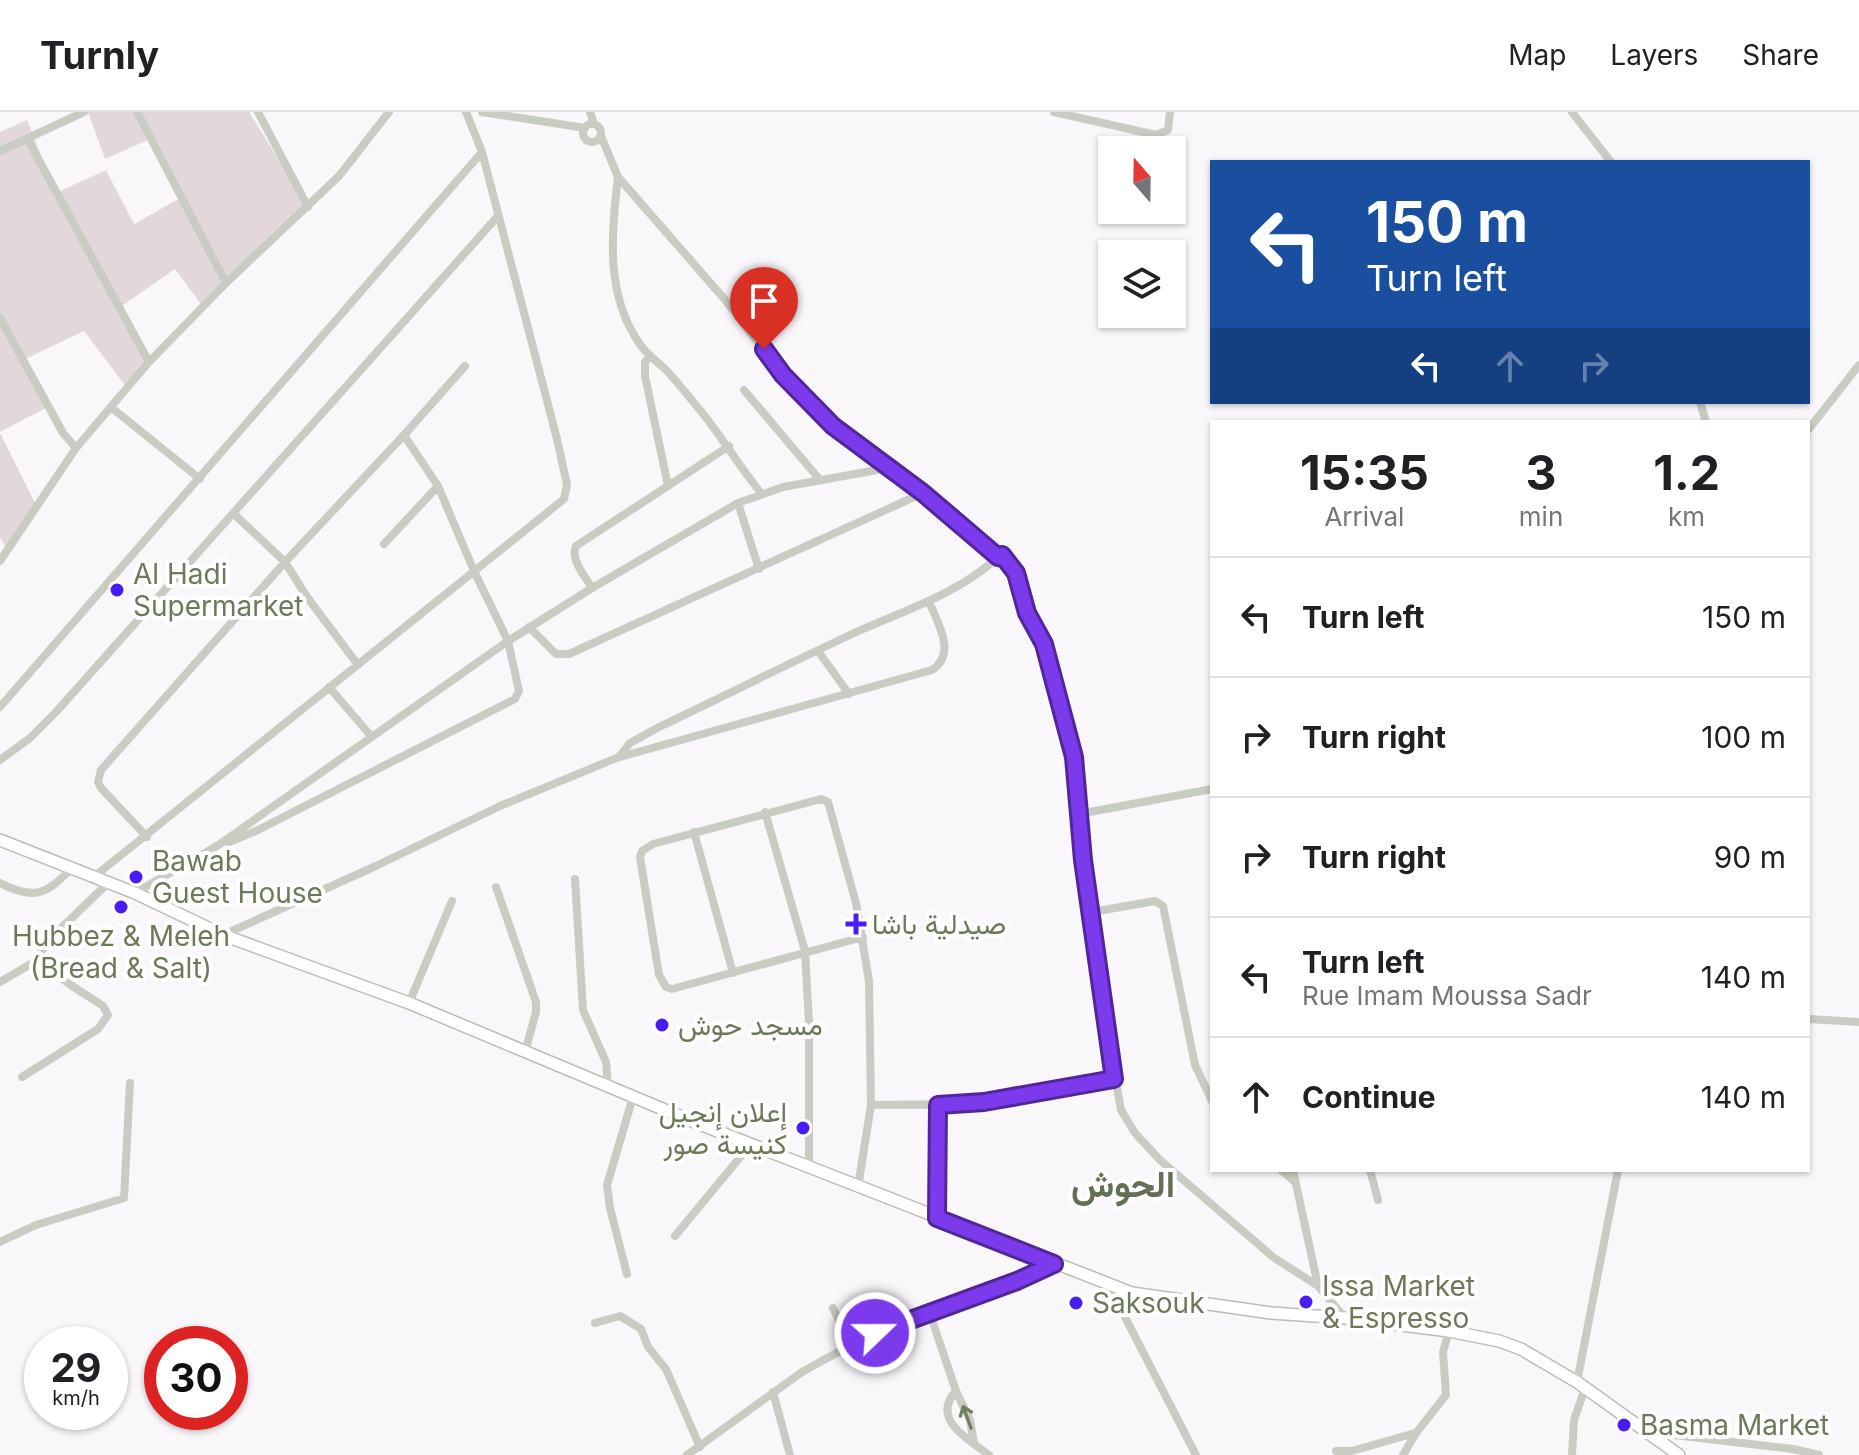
<!DOCTYPE html>
<meta charset="utf-8">
<style>
:root{--surface:#fff;--page:#f2f2f2;--text:#202124;--muted:#757577;--line:#e0e0e0}
body{margin:0;font-family:Inter,Vazirmatn,sans-serif;background:var(--page);color:var(--text);height:100vh;display:flex;flex-direction:column;font-size:30px;white-space:nowrap}
*{box-sizing:border-box;margin:0}
p{font-size:26px;color:var(--muted)}
.icon{flex:none;width:44px;height:44px;fill:none;stroke:currentColor;stroke-width:2;stroke-linecap:round;stroke-linejoin:round}
.map{position:relative;flex:1;overflow:hidden}
.sheet{position:absolute;left:1210px;top:308px;width:600px;height:752px;display:flex;flex-direction:column;background:var(--surface);border-radius:0px;box-shadow:0 2px 6px #0004}
.sheet>*{flex:none}
.hud{position:absolute;left:1210px;top:48px;width:600px;height:244px;border-radius:0px;box-shadow:0 2px 6px #0004;background:#1a4fa0;color:#fff;overflow:hidden}
.needle{width:52px;rotate:340deg}
.fabs{position:absolute;left:1098px;top:24px;display:grid;gap:16px}
.fabs a{display:grid;place-items:center;width:88px;height:88px;border-radius:0px;background:var(--surface);box-shadow:0 2px 6px #0004;font-size:40px}
.speed{position:absolute;left:24px;top:1214px;display:flex;gap:16px;font-size:40px;font-weight:700;text-align:center}
.speed>*{display:grid;place-content:center;width:104px;height:104px;border-radius:50%;background:var(--surface);box-shadow:0 2px 6px #0004;line-height:1}
.speed small{font-size:20px;font-weight:400}
.speed .limit{border:12px solid #d22;background:#fff;color:#111}
.pin{position:absolute;display:grid;place-items:center;width:68px;height:68px;color:#fff;margin:-82px -34px;border-radius:50% 50% 50% 0;rotate:-45deg;box-shadow:0 0 8px #0007}
.pin .icon{rotate:45deg}
.me{position:absolute;width:88px;margin:-44px;rotate:68deg;stroke-linejoin:round;filter:drop-shadow(0 0 6px #0008)}
.turn{display:flex;align-items:center;gap:28px;height:168px;padding:0 24px;font-size:36px}
.turn .icon{width:104px;height:104px;stroke-width:2.5}
.turn b{display:block;font-size:56px;line-height:68px}
.lanes{display:flex;align-items:center;height:76px;padding:0 24px;background:#0003;justify-content:center;gap:40px;direction:ltr}
.lanes .off{opacity:.35}
.eta{display:flex;justify-content:space-evenly;align-items:center;height:136px;text-align:center}
.eta b{font-size:48px;font-weight:700;line-height:56px}
ul{padding:0;list-style:none}
li{display:flex;align-items:center;gap:24px;height:120px;padding:0 24px;border-top:2px solid var(--line)}
li div{flex:1}
li b{display:block;font-size:30px}
li em{font-style:normal}
header{display:flex;align-items:center;gap:48px;box-sizing:border-box;height:112px;padding:0 40px;background:var(--surface);border-bottom:2px solid var(--line)}
header strong{font-size:38px}
nav{display:flex;gap:44px;margin-inline-start:auto;font-size:28px}
.map>svg:first-child{display:block}
.green{fill:#e2d8dc}
.lines{fill:none;stroke-linecap:round;stroke-linejoin:round}
.major-casing{stroke:#babfb4;stroke-width:14}
.minor{stroke:#c8ccc2;stroke-width:8}
.major{stroke:#fff;stroke-width:11}
.oneway{stroke:#717e5e}
.route-casing{stroke:#51269a;stroke-width:20}
.route{stroke:#7c3aed;stroke-width:14}
.poi-dot{fill:#4a1cf5;stroke:#fff;stroke-width:3}
.labels{text-anchor:middle;stroke-width:8;stroke-linejoin:round;paint-order:stroke}
.poi-label{font-size:28px;fill:#6c7a59;stroke:#fff;text-anchor:start}
.district-label{font-size:36px;font-weight:bold;fill:#647055;stroke:#fff}
</style>
<header>
<strong>Turnly</strong>
<nav><a>Map</a><a>Layers</a><a>Share</a></nav>
</header>
<div class="map">
<svg width="1859" height="1343" viewBox="0 0 1859 1343">
<rect width="100%" height="100%" fill="#faf7fa"/>
<path class="green" d="M88,0h161l59,95 -105,100 -28,-38 -56,39 30,54 -22,26 -43,-57 -61,29 25,47 -48,25v-300l27,-12 29,73 50,-23 28,54 46,-26 -30,-59 -45,20z
M0,321l36,72 -29,44 -7,-11z"/>
<g class="lines">
<g class="major-casing">
<path id="major" d="M0,728l135,53 88,42 186,68 280,117 443,173 139,20 74,5 104,13 50,10 22,8 56,33 102,73"/>
</g>
<path class="minor" d="M137,0l89,171
M258,0l50,95
M482,0l103,16
M590,0l4,12
M1054,0l102,23 12,-5 2,-18
M1572,0l39,50
M583 21a9 9 0 1 1 18 0a9 9 0 1 1-18 0Z
M601,24l17,41 109,125 56,73 50,51 90,67 75,64 4,-2 14,18 11,40 17,31 30,113 9,103 18,139 20,111 14,23 25,27 113,97 45,29 27,32
M28,28l121,222
M0,39l84,-39
M618,65c-7,57 -13,121 24,170 6,8 14,14 22,21 13,13 24,28 36,42 22,27 39,56 61,83
M0,206l63,115 13,15
M650,244l-5,6v14l23,110
M744,278l76,90
M1700,290l6,20
M112,296l88,71
M1808,318l51,-65
M738,391l21,66
M234,402l51,48 22,35 51,68
M384,432l54,-58
M0,449l76,-113 73,-86 77,-79 113,-107 50,-64
M592,476c-7,-12 -22,-28 -16,-42l153,-100
M529,515l27,27h13l354,-161
M818,539l31,43
M329,575l42,49
M0,595l482,-555
M620,645l312,-87c25,-16 6,-47 -3,-68
M0,648l30,-22 26,-26 442,-496
M765,700l40,139 4,72v144
M1079,702l133,-25
M694,720l39,141
M147,725l-46,-49 -3,-6 3,-12 184,-208 119,-127 61,-69
M229,730l27,-11 259,-132 4,-8 -11,-50 -34,-70 -36,-85 -34,-51
M95,764l469,-377 3,-14 -10,-46 -75,-287 -16,-40
M575,767l8,131 23,52 2,25
M0,771c35,17 45,12 71,-14
M496,775l40,115v10l-11,40
M135,781l82,-47 291,-205 84,-53 146,-85 45,-16 105,-19
M1092,800l63,-11 8,5 32,159 17,36
M223,823l155,-70 122,-59 119,-49 11,-14 29,-16c65,-31 129,-63 193,-93 50,-23 105,-39 146,-77
M0,870l41,-24
M409,891l43,-102
M1808,907l51,3
M22,965l76,-48 10,-14 -5,-9c-17,-12 -60,-34 -62,-54l9,-13 59,-57
M871,993l89,-1 154,-25
M1281,1058l14,12
M1293,1058l25,116
M1370,1058l8,30
M858,1075l13,-82 -2,-124 -13,-78 -28,-101 -7,-3 -168,45 -11,7 -2,6 19,118 7,12 6,2 191,-52
M937,1106l1,-113
M675,1124l76,-92
M0,1130l36,-17 88,-27 6,-115
M627,1162l-17,-66 -3,-23 26,-88
M1109,1174l87,169
M833,1196l18,37
M929,1199l27,80 14,29 4,23
M595,1211l25,-7 21,13 7,18 18,22 34,78
M1577,1270l41,-212
M956,1279c-26,28 13,49 33,64
M773,1280l17,63
M1648,1320l145,17 26,6
M1336,1339h16l63,-18
M687,1343l115,-83 56,-31 34,-16 125,-44 37,-17
M1403,1343l13,-22 30,-38 -3,-43 6,-21
M1572,1343l2,-35 11,-32"/>
<use href="#major" class="major"/>
</g>
<defs><path id="oneway-shaft" d="M-6 0H5M1.5-3L5.5 0L1.5 3" fill="none" stroke-width="1.6" stroke-linecap="round" stroke-linejoin="round" transform="scale(2)"/></defs>
<use class="oneway" href="#oneway-shaft" transform="translate(967 1305) rotate(-110)"/>
<g class="lines">
<g class="route-casing">
<path id="route" d="M764,237l19,26 50,51 90,67 75,64 4,-2 14,18 11,40 17,31 30,113 9,103 31,219 -130,23 -46,3 -1,113 117,46 -37,17 -142,52"/>
</g>
<use href="#route" class="route"/>
</g>
<g class="poi-dot">
<circle cx="117" cy="478" r="8"/>
<circle cx="136" cy="765" r="8"/>
<circle cx="121" cy="795" r="8"/>
<path d="M852 800h8v8h8v8h-8v8h-8v-8h-8v-8h8z"/>
<circle cx="662" cy="913" r="8"/>
<circle cx="803" cy="1016" r="8"/>
<circle cx="1306" cy="1190" r="8"/>
<circle cx="1076" cy="1191" r="8"/>
<circle cx="1624" cy="1313" r="8"/>
</g>
<g class="labels">
<g class="poi-label">
<text x="133" y="472">Al Hadi<tspan x="133" dy="32">Supermarket</tspan></text>
<text x="152" y="759">Bawab<tspan x="152" dy="32">Guest House</tspan></text>
<text x="872" y="822">صيدلية باشا</text>
<text x="121" y="834" text-anchor="middle">Hubbez &amp; Meleh<tspan x="121" dy="32">(Bread &amp; Salt)</tspan></text>
<text x="678" y="923">مسجد حوش</text>
<text x="787" y="1010" text-anchor="end">إعلان إنجيل<tspan x="787" dy="32">كنيسة صور</tspan></text>
<text x="1322" y="1184">Issa Market<tspan x="1322" dy="32">&amp; Espresso</tspan></text>
<text x="1092" y="1201">Saksouk</text>
<text x="1640" y="1323">Basma Market</text>
</g>
<g class="district-label">
<text x="1123" y="1085">الحوش</text>
</g>
</g>
</svg>
<div class="fabs">
<a><svg class="needle" viewBox="-14 -14 28 28"><path d="M0-13l5 13h-10z" fill="#e53935"/><path d="M0 13l5-13h-10z" fill="#757577"/></svg></a>
<a><svg class="icon" aria-label="layers" viewBox="0 0 24 24"><path d="M12 4l9 5-9 5-9-5zM3 14l9 5 9-5"/></svg></a>
</div>
<div class="speed"><div>29<small>km/h</small></div><div class="limit">30</div></div>
<div class="pin" style="left:764px;top:237px;background:#d93025"><svg class="icon" aria-label="arrive" viewBox="0 0 24 24"><path d="M6 21V4h12l-3 4 3 4H6"/></svg></div>
<svg class="me" style="left:875px;top:1221px" viewBox="-20 -20 40 40"><circle r="17" fill="#7c3aed" stroke="#fff" stroke-width="3"/><path d="M0-11L8 9 0 5-8 9z" fill="#fff"/></svg>
<div class="hud">
<div class="turn"><svg class="icon" aria-label="left" viewBox="0 0 24 24"><path d="M17 20v-9H6M10 6l-5 5 5 5"/></svg><div><b>150 m</b>Turn left</div></div>
<div class="lanes"><svg class="icon" aria-label="left" viewBox="0 0 24 24"><path d="M17 20v-9H6M10 6l-5 5 5 5"/></svg><svg class="icon off" aria-label="ahead" viewBox="0 0 24 24"><path d="M12 20V5M6 11l6-6 6 6"/></svg><svg class="icon off" aria-label="right" viewBox="0 0 24 24"><path d="M7 20v-9h11M14 6l5 5-5 5"/></svg></div>
</div>
<section class="sheet">
<div class="eta">
<div><b>15:35</b><p>Arrival</p></div>
<div><b>3</b><p>min</p></div>
<div><b>1.2</b><p>km</p></div>
</div>
<ul>
<li><svg class="icon" aria-label="left" viewBox="0 0 24 24"><path d="M17 20v-9H6M10 6l-5 5 5 5"/></svg><div><b>Turn left</b></div><em>150 m</em></li>
<li><svg class="icon" aria-label="right" viewBox="0 0 24 24"><path d="M7 20v-9h11M14 6l5 5-5 5"/></svg><div><b>Turn right</b></div><em>100 m</em></li>
<li><svg class="icon" aria-label="right" viewBox="0 0 24 24"><path d="M7 20v-9h11M14 6l5 5-5 5"/></svg><div><b>Turn right</b></div><em>90 m</em></li>
<li><svg class="icon" aria-label="left" viewBox="0 0 24 24"><path d="M17 20v-9H6M10 6l-5 5 5 5"/></svg><div><b>Turn left</b><p>Rue Imam Moussa Sadr</p></div><em>140 m</em></li>
<li><svg class="icon" aria-label="ahead" viewBox="0 0 24 24"><path d="M12 20V5M6 11l6-6 6 6"/></svg><div><b>Continue</b></div><em>140 m</em></li>
</ul>
</section>
</div>
